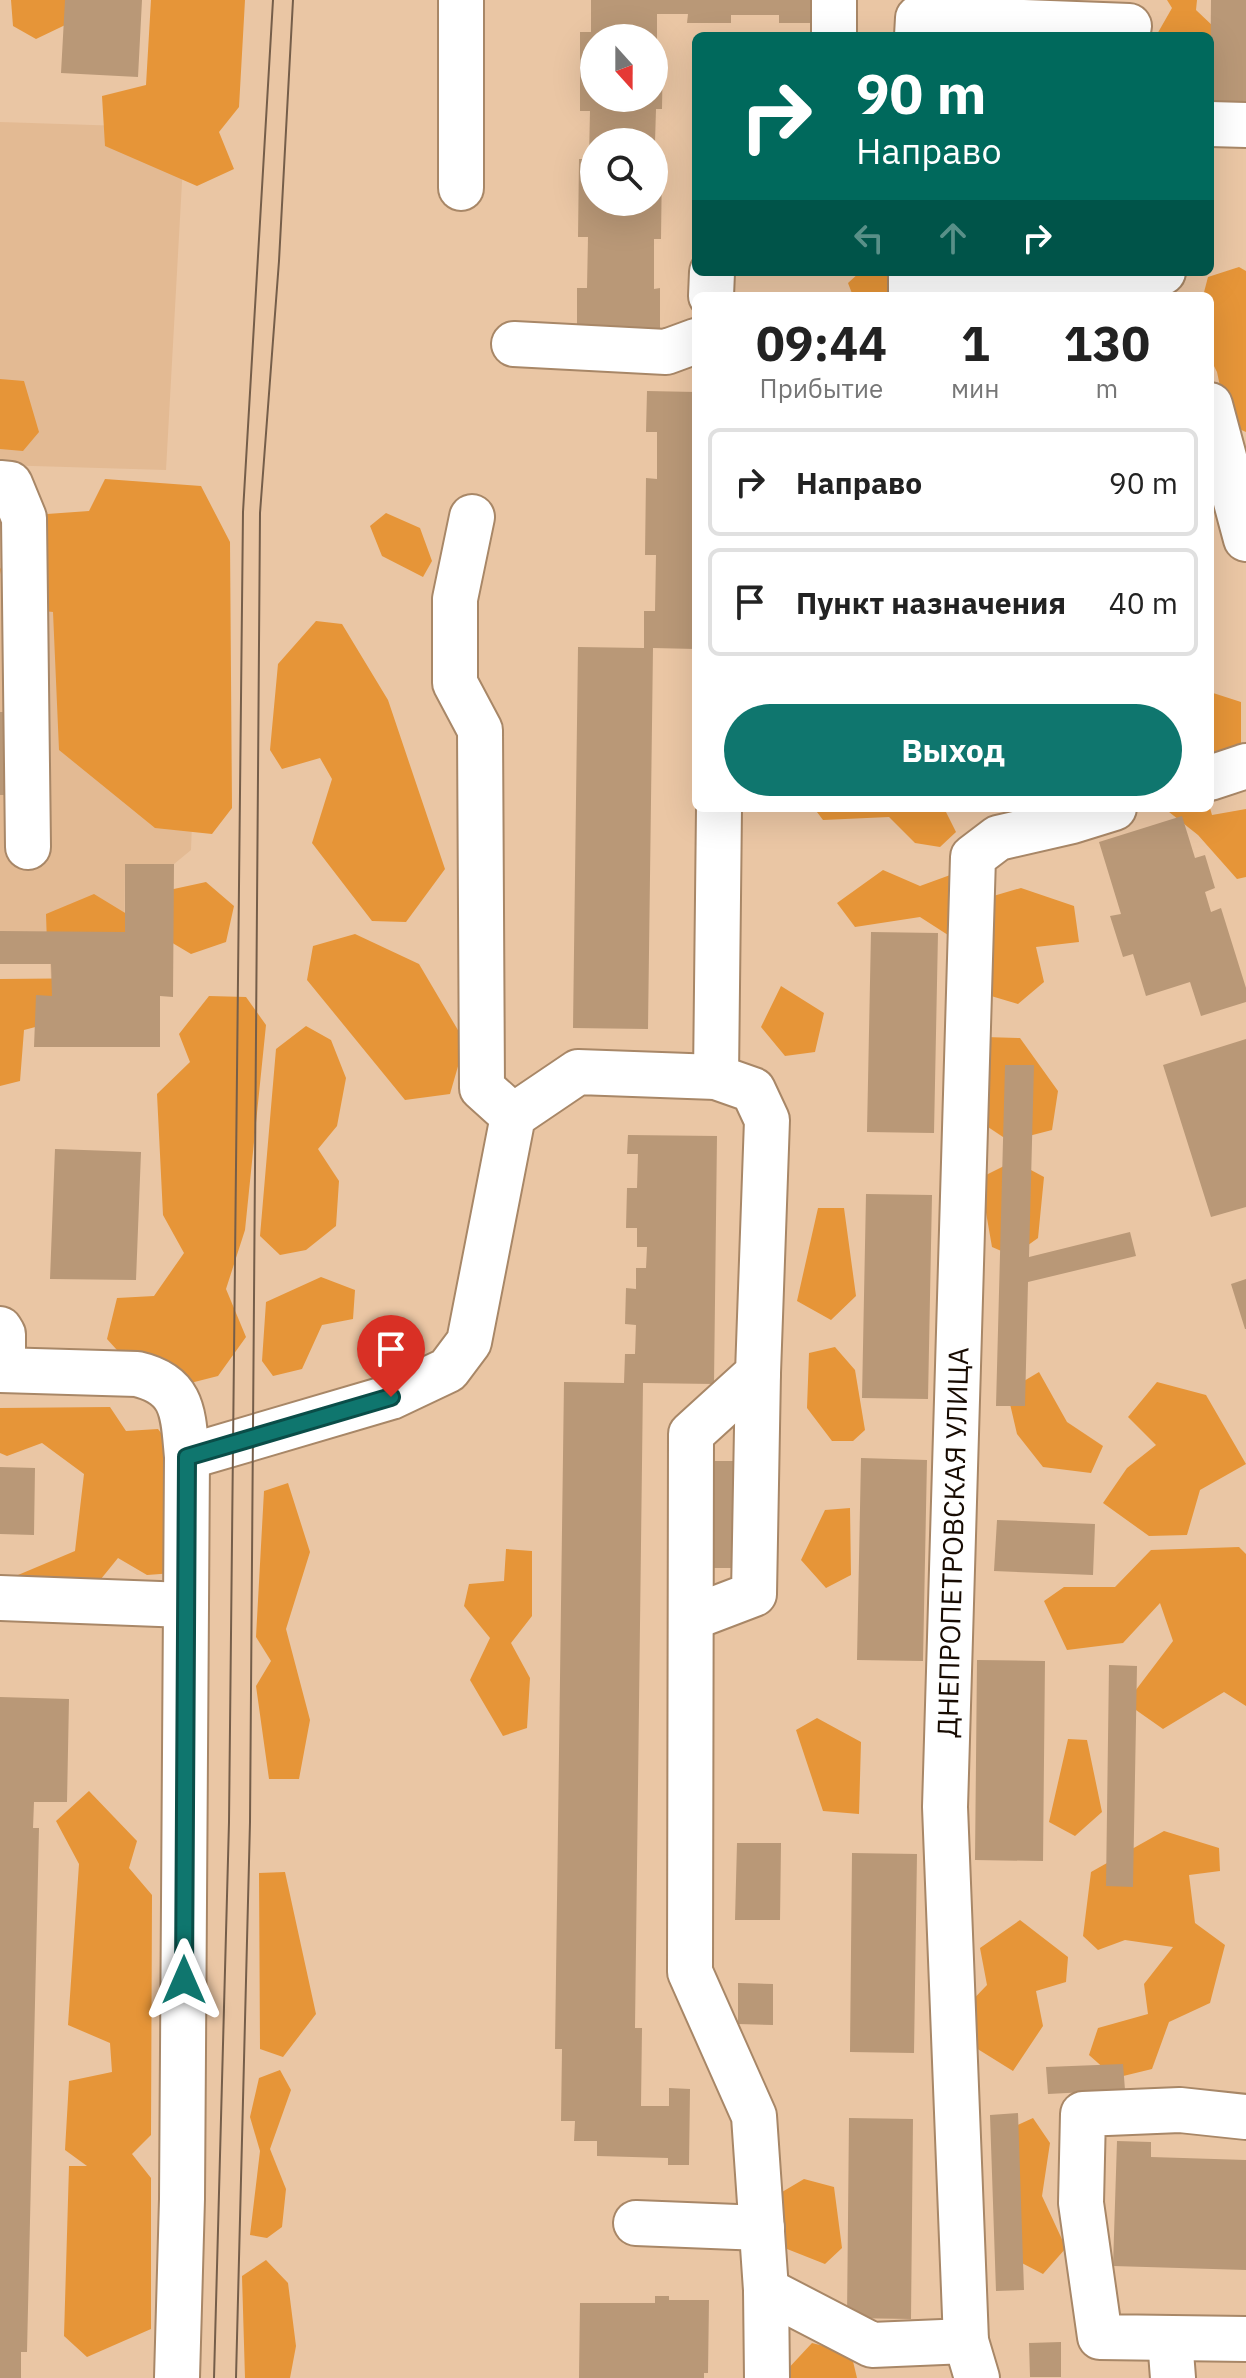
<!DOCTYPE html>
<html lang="ru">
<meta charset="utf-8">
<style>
:root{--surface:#fff;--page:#f6f6f6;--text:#222;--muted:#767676;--line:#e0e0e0;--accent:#0f766e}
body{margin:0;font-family:"IBM Plex Sans",sans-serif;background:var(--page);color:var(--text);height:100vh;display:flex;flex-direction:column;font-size:30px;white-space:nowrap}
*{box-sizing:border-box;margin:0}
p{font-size:26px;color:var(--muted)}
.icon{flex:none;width:44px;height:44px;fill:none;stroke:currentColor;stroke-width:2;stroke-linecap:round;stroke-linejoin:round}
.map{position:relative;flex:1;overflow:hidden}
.sheet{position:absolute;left:692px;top:292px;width:522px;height:520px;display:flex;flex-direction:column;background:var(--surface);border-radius:12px;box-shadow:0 8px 32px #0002}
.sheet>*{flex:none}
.banner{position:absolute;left:692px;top:32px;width:522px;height:244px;border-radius:12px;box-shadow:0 8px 32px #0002;background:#00695c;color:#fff;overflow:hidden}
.needle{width:52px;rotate:159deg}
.controls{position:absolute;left:580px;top:24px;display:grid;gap:16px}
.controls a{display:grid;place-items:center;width:88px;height:88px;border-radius:50%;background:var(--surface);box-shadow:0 8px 32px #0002;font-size:40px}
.pin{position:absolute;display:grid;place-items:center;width:68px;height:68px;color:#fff;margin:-82px -34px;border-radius:50% 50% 50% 0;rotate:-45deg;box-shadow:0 0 8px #0007}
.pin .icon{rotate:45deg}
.me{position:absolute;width:88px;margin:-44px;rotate:0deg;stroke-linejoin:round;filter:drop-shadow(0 0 6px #0008)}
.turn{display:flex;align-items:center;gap:28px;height:168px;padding:0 32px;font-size:36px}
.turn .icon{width:104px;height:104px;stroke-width:2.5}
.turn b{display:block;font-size:56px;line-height:68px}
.lanes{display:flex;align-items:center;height:76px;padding:0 32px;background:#0003;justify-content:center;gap:40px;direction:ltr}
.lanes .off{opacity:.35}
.eta{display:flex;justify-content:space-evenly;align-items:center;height:136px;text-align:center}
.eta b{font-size:48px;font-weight:700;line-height:56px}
.button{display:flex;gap:16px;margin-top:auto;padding:16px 32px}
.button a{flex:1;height:92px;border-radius:48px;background:var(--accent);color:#fff;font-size:32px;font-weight:700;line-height:92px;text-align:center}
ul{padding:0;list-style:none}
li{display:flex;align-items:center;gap:24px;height:108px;margin:0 16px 12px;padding:0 16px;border:4px solid var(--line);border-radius:12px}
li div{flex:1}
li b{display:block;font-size:30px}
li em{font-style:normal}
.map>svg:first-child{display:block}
.built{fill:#e3ba93}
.green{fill:#e69538}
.building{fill:#b99877}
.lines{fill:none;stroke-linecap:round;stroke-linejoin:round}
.minor-casing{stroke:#a88767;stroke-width:48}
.minor{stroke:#fff;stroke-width:44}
.tram{stroke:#755e4a;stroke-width:2}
.route-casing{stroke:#0a4d48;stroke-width:20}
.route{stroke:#0f766e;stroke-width:14}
.labels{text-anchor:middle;stroke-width:6;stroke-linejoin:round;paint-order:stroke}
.street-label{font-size:28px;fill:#170b02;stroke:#fdebd9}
</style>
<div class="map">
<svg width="1246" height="2378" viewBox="0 0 1246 2378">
<rect width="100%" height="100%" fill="#eac6a4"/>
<path class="built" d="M0,122l185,6 -19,342 -166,-5z
M0,517l203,9 -12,324 -17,14h-49l-1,132h-72l-2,-32h-50z"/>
<path class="green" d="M86,0l-2,16 -48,23 -23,-13 -2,-26z
M151,0h94l-6,107 -20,25 15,37 -37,17 -92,-40 -3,-50 44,-11z
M1167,0h30l-1,10 37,35 13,-7v83l-36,23v-108h-54l16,-28z
M1239,267l7,4v161l-18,-8 -11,-52 -7,-14v-62h-7l5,-19z
M860,272h266l-186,24h-87l-5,-13z
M0,379l24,2 15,51 -16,19 -23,-2z
M105,479l96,7 29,56 2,266 -20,26 -57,-6 -96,-78 -6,-138 -46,-5 -7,-38 47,-55 42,-3z
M386,513l34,15 12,33 -9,16 -41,-21 -12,-30z
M316,621l26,3 46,76 57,169 -39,53 -34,-1 -60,-78 20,-64 -12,-21 -38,11 -12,-19 8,-86z
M1210,692l31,10v48l-31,15z
M814,808h130l12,24 -16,15 -25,-4 -26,-26 -66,3z
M1164,808h46l2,7 34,-6v68l-9,2 -39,-44z
M883,870l37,16 33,-12 30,25 38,-11 53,18 5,36 -43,5 8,35 -26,22 -37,-11 -2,-65 -31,7 -28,-18 -65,10 -18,-24z
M206,882l28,24 -8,36 -35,12 -37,-22 6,-40z
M94,894l41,25 -5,38 -83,-13 -1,-30z
M355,934l64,30 46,78 -15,52 -45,6 -98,-120 6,-34z
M109,978l10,27 -95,25 -4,51 -20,5v-107z
M781,986l43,27 -9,39 -30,4 -24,-29z
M209,996l37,1 20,28 -21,205 -19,59 20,48 -28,39 -63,16 -48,-53 10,-41 37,-2 30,-43 -21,-38 -6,-121 33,-32 -11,-28z
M306,1026l25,14 15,38 -9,48 -19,23 21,32 -3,45 -30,24 -26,5 -20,-19 16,-187z
M985,1037l35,1 38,53 -6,39 -43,11 -36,-24z
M1014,1161l30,16 -6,61 -25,18 -21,-9 -12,-69z
M818,1208h26l12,88 -25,24 -34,-19z
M321,1277l34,13 -2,29 -31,6 -20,44 -29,7 -11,-15 4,-59z
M835,1347l20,23 10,60 -12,11h-21l-25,-33 2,-55z
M1039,1372l28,50 36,24 -12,27 -48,-6 -26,-33 -10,-43z
M1157,1382l49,13 40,69 -46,26 -13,45 -38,1 -46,-33 24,-35 29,-23 -28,-28z
M110,1407l16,24 32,-2 21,27 -5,117 -27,2 -29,-17 -26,32 -58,19 -16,-34 57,-24 9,-77 -42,-31 -35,13 -7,-3v-45z
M288,1483l22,69 -24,77 24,91 -11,59h-30l-13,-93 15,-25 -15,-24 8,-146z
M850,1508l1,67 -25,13 -25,-28 24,-50z
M1239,1547l7,7v152l-22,-14 -61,37 -37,-26 47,-62 -13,-38 -37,40 -56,7 -23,-49 20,-14h51l36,-37z
M506,1549l26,2v65l-21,27 19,35 -3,50 -24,8 -33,-56 20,-42 -26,-32 5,-22 35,-3z
M817,1718l44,24 -2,72 -36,-3 -27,-81z
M1068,1739l19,1 15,72 -27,24 -26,-14z
M89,1791l48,50 -8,27 23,27 -1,240 -19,19 19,24v151l-64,28 -23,-21 5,-170h18l-22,-16 4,-69 43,-9 -2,-29 -42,-18 11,-161 -23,-43z
M1164,1831l55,17 1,23 -31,4 6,48 30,22 -15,58 -41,19 -17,47 -37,9 -26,-23 9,-27 50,-14 -4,-30 29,-37 -48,-7 -27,10 -15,-14 8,-64z
M285,1872l31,142 -33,43 -23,-8 -1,-176z
M1020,1920l48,37 -2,25 -30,9 7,35 -30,45 -37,-23 -14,-37 25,-26 -7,-37z
M280,2070l11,20 -21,59 16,40 -4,38 -15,11 -17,-3 10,-84 -10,-34 9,-39z
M1033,2118l17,25 -8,53 24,52 -23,26 -35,-18 3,-128z
M804,2179l30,8 8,61 -17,16 -43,-17 -5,-52z
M266,2260l22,23 8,63 -6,32h-45l-3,-102z
M812,2343l39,10 6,25h-70l-2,-6z"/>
<path class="building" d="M65,0h77l-4,77 -77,-4z
M591,0h229l-1,23h-40v-8h-48v8h-44l1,-9h-31v32h-3v-8h-60v60h60v-48h9l-1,59h-6l-1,33h-61v60h60v-42l8,1 -1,78h-7v50l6,-1v40l-83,-1v-39h10l1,-51h-10l1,-78h10l1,-48h-10v-79h11z
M1211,0h35v101h-36z
M647,391l49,1v257l-43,-1 -5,381 -75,-1 5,-381 66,1v-37h11l1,-56h-11l1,-77 11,1v-47h-11z
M0,712h9l-2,83h-7z
M1182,816l13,42 10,-3 10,33 -10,4 6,20 10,-4 25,80v14l-45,14 -11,-34 -44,14 -13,-42 -10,3 -13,-41 11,-2 -22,-72z
M125,864h49l-1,133 -13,-1v51h-126l2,-52 16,1 -1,-32h-51v-33l125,1z
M871,932l67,1 -4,200 -67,-1z
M1246,1039v168l-35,10 -48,-152z
M1005,1065h29l-5,192 101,-25 6,24 -108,26 -3,124h-29z
M628,1135l89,1 -3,248 -71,-1 -8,645h7l-1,78h28v-18l21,1 -1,76h-21v-7l-71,-2v-15h-23l1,-20h-14l1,-72h-7l9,-667 60,1 1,-29h10l1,-29 -11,-1 1,-36 10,1v-21h10l1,-21h-10v-19h-11l1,-40h10l1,-34h-11z
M55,1149l86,3 -5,128 -86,-1z
M866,1194l66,1 -4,204 -66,-1z
M1246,1279v50h-1l-14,-45z
M861,1458l66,2 -4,201 -66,-1z
M704,1461h33l-1,107h-33z
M0,1467l35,1 -1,67 -34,-1z
M997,1520l98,4 -2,51 -99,-4z
M977,1660l68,1 -2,200 -68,-1z
M1109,1665l28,1 -4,221 -27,-1z
M0,1697l69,2 -2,103h-33l-1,26h6l-12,524h-6v26h-21z
M737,1843h44l-1,77h-45z
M852,1853l65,1 -3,199 -64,-1z
M738,1983l35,1v41l-35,-1z
M1123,2064l2,26 -77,4 -2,-27z
M1018,2113l6,177 -28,1 -6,-176z
M849,2118l64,1 -2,200 -64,-1z
M1117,2141l34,1v15l95,3v110l-133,-4z
M655,2296h14v4h40l-1,73h-4v5h-125l1,-75h75z
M1061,2342v35h-31l-1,-34z"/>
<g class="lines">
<g class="minor-casing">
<g id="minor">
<path d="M834,36v-36"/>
<path d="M917,36l1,-18 211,8"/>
<path d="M1210,124l36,1"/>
<path d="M461,188v-188"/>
<path d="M911,272v23l252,-23"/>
<path d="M711,296l1,-24"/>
<path d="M514,344l152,8 30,-11"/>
<path d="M1210,405l36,134"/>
<path d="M0,483l10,1 14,34 4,329"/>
<path d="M472,517l-17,82v84l25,47 2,358 31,28"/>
<path d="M1210,778l36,-12"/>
<path d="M716,1077l3,-269"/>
<path d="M0,1329l3,5v36"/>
<path d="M0,1370l137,4c48,11 46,41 50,83l-5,742 -5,179"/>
<path d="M187,1457l204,-60 57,-27 21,-28 44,-226 65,-44 138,5 37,13 14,30 -9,253 -67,61 -1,538 64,144 12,174 1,88"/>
<path d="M0,1598l186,7"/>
<path d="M691,1618l63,-24 4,-221"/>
<path d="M1246,2117l-66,-7 -97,4 -2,89 19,134 146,2"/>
<path d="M636,2223l126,5"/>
<path d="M766,2290l106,55 94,-4"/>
<path d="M1170,2339l3,39"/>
<path id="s1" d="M977,2378l-11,-37 -21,-534 28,-950 25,-19 74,-17 42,-13"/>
</g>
</g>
<use href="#minor" class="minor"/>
<path class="tram" d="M214,2378l15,-556 14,-1310 30,-512
M236,2378l14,-556 10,-1309 19,-252 14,-261"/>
</g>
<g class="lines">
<g class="route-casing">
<path id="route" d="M184,1980l3,-523 204,-60"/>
</g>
<use href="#route" class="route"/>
</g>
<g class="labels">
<g class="street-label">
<text dy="10" stroke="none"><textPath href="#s1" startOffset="838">ДНЕПРОПЕТРОВСКАЯ УЛИЦА</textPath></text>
</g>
</g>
</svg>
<div class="controls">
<a><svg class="needle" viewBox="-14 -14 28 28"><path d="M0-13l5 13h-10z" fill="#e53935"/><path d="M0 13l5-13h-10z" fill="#767676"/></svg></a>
<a><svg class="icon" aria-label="search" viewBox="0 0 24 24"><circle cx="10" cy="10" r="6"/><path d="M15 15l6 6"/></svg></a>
</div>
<div class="pin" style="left:391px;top:1397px;background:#d93025"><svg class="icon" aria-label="arrive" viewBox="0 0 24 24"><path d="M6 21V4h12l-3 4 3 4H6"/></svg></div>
<svg class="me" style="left:184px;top:1980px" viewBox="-20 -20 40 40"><path d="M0-17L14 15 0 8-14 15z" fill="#0f766e" stroke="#fff" stroke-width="4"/></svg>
<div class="banner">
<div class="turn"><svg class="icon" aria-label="right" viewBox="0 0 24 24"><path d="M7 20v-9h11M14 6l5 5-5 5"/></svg><div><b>90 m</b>Направо</div></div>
<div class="lanes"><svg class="icon off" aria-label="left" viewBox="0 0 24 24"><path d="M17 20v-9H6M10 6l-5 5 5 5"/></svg><svg class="icon off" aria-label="ahead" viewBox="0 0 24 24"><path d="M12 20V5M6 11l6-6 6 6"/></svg><svg class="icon" aria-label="right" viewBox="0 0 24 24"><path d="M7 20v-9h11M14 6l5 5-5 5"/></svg></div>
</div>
<section class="sheet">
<div class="eta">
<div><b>09:44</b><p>Прибытие</p></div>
<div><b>1</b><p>мин</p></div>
<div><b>130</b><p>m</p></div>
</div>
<ul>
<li><svg class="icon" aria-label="right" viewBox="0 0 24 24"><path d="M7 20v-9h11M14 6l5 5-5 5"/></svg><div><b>Направо</b></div><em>90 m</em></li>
<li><svg class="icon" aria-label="arrive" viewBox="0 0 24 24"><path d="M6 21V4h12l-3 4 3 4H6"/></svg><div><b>Пункт назначения</b></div><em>40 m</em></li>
</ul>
<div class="button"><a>Выход</a></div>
</section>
</div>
